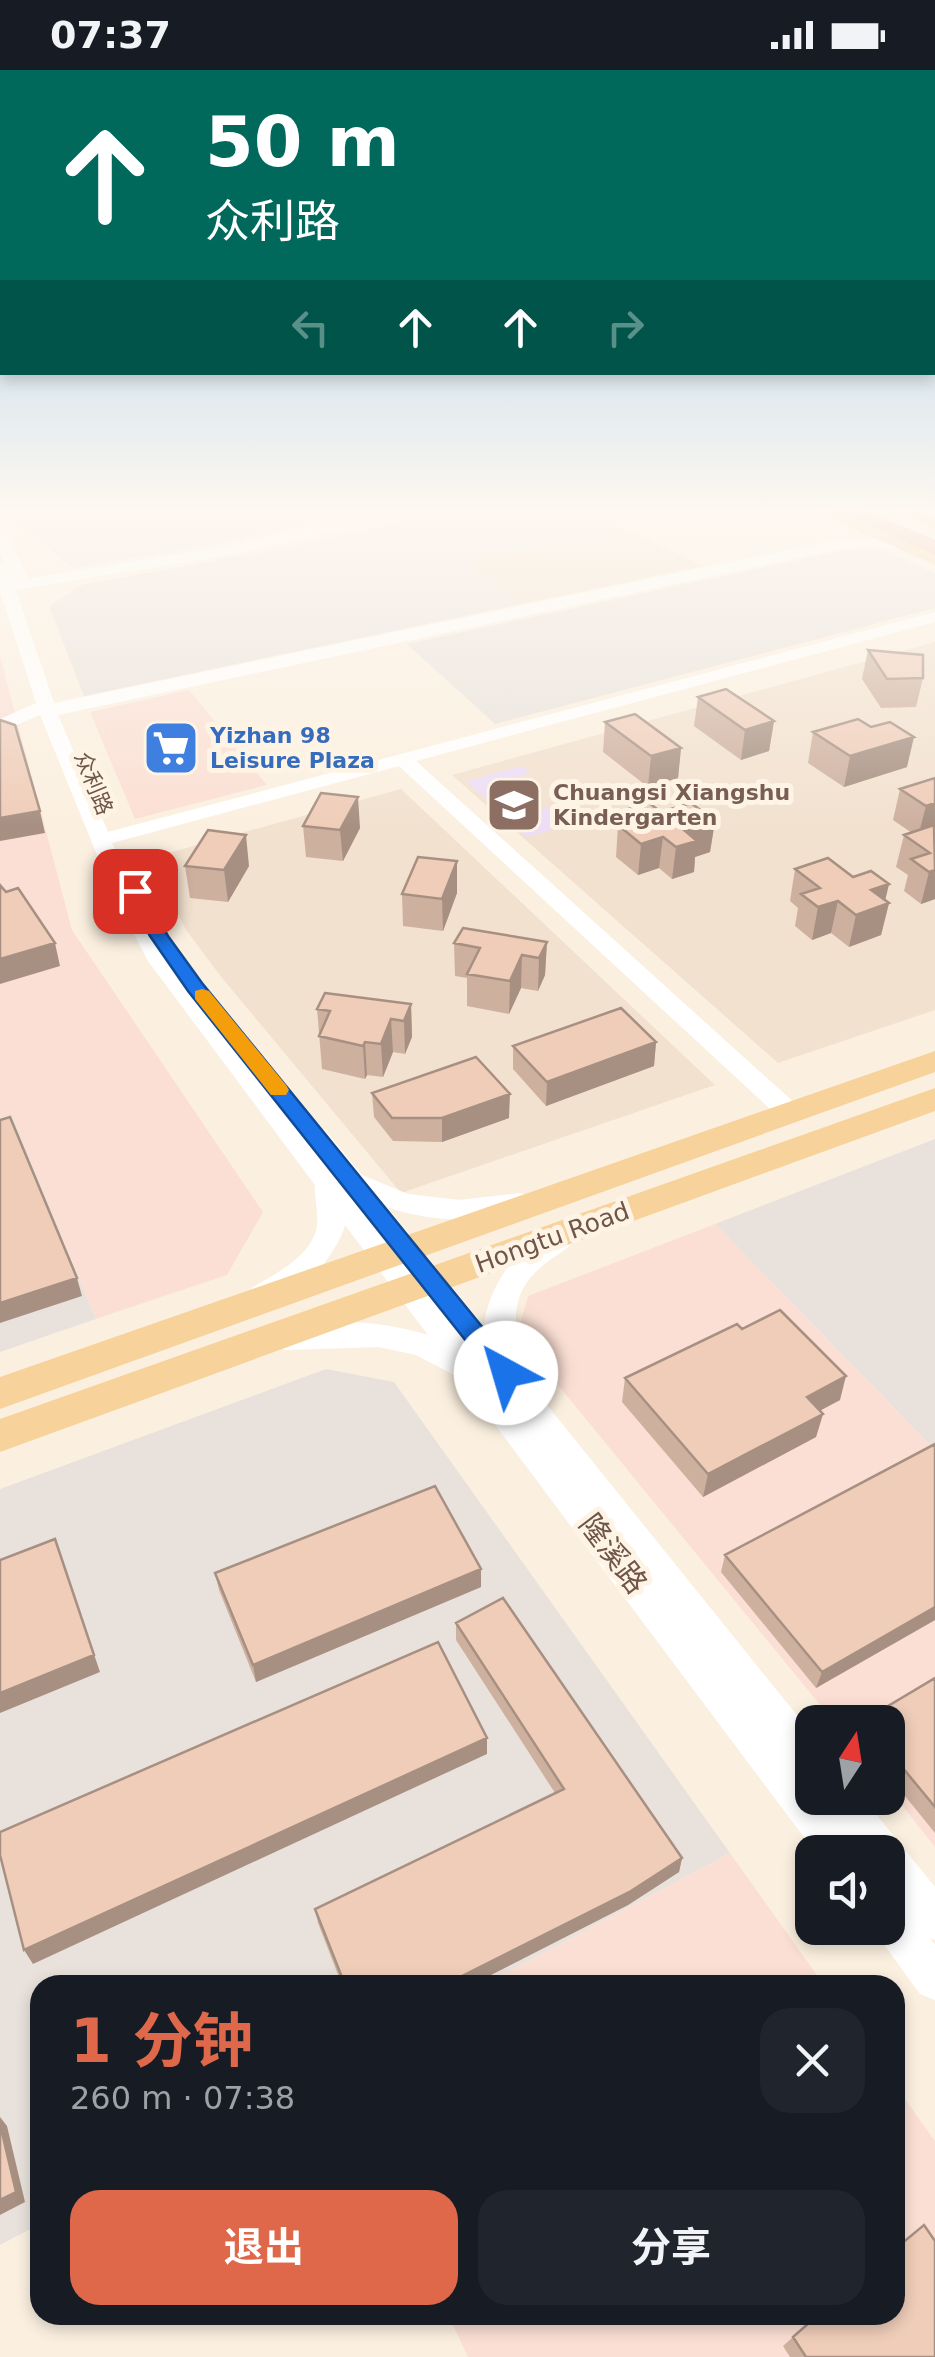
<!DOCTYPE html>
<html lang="zh">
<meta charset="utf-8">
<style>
:root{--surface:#171b24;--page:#20242c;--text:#f1f3f6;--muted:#9ea1a6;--accent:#df684a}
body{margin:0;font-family:"DejaVu Sans","Noto Sans SC",sans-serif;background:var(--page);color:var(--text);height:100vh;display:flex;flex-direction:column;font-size:38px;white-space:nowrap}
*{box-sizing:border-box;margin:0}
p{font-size:32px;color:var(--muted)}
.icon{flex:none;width:55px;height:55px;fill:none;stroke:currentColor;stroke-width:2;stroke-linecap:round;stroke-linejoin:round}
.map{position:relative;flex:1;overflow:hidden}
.panel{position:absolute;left:30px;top:1905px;width:875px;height:350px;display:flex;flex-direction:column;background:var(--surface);border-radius:30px;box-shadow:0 5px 15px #0003}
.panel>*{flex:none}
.guide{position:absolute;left:0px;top:0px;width:935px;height:305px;box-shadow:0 5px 15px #0003;background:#00695c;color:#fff;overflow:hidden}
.needle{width:65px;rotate:12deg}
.fabs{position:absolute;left:795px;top:1635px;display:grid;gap:20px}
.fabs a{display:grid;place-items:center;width:110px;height:110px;border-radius:20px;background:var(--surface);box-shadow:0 5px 15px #0003;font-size:50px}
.pin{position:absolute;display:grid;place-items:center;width:85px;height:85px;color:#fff;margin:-42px;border-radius:20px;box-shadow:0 5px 15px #0006}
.me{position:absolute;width:110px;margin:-55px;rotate:321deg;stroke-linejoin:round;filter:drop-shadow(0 0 8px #0008)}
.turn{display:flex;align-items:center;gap:35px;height:210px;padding:0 40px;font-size:45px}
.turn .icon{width:130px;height:130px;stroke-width:2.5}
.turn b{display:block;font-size:70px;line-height:85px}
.lanes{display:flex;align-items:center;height:95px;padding:0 40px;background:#0003;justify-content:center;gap:50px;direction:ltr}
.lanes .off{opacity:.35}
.round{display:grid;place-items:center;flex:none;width:105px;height:105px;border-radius:30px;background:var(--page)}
.head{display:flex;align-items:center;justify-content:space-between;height:170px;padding:0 40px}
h1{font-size:60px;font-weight:700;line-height:75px;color:var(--accent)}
.action{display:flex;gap:20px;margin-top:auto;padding:20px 40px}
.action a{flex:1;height:115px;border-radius:30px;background:var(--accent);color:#fff;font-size:40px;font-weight:700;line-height:115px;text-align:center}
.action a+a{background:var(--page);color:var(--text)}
.status{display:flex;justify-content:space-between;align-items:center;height:70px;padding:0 50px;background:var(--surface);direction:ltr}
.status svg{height:28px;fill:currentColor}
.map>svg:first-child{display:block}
.residential{fill:#f2e1cf}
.commercial{fill:#fbdfd4}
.industrial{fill:#e9e2dc}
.education{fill:#edddf6}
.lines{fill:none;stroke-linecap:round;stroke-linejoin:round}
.minor{fill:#fff;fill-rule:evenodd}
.major{fill:#f7d29b;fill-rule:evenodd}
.highway{fill:#f2ae99;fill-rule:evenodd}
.wall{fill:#ceb09f}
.shaded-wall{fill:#a79082}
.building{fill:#efcdb9;stroke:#a79082;stroke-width:2.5}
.route{fill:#1a73e8;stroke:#114b97;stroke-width:2.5}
.slow{fill:#f59e0b}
.labels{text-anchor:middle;stroke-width:10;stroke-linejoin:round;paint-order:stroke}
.far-shop-label{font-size:22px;font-weight:bold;fill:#366cbe;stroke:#fef4e6;text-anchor:start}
.far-street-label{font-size:22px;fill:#705649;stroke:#fef4e6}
.far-education-label{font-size:22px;font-weight:bold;fill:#785e54;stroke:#fef4e6;text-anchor:start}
.street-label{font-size:25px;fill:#705649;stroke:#fef4e6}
.near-street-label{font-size:30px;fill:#705649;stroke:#fef4e6}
</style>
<div class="status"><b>07:37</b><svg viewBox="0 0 49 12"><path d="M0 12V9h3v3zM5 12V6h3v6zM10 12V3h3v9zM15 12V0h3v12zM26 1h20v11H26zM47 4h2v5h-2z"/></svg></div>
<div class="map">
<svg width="935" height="2287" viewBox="0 0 935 2287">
<rect width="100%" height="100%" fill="#fbf0e0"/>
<path class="residential" d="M626,459l77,37 -182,38 -55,-43z
M935,572v368l-157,53 -326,-288z
M401,719l314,296 -314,108 -179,-215 -36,-48 -36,-72z"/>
<path class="commercial" d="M0,586l72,274 191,282 -36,63 -131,44 -84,-203 -12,3z
M189,620l78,95 -132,34 -45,-107z
M715,1154l220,226v397l-47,-59v-66h-54l-317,-387 11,-39z
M730,1783l94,132h-340z
M895,2015l40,56v216h-467l-20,-42h447z"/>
<path class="industrial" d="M0,437h388l-164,35 -152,26z
M463,437h116l47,22 -159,32 54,43 -437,92 -35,-90 33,-21 209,-38z
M846,480h35l54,23v35l-440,116 -88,-80z
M12,1045l84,204 -96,33v-233z
M935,1069v311l-220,-226z
M326,1299l68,13 336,471 -246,132h-444v239l-40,21v-756z"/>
<path class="education" d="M522,696l8,7 -23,7 34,29 31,-8 20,17 -65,19 -61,-56z"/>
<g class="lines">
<path class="minor" d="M407,437h26l-201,48 -216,35 38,113 782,-163 42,-2 37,9 -8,5 -29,-6 -42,4 -778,165 50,117 827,-220v10l-519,139 383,346 4,6 -4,6h-18l-382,-353 -287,77 57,116 136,174 11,-6 9,3 37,45 46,19 51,6 61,-7 10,3 4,7 -4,7c-46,13 -98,13 -143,-3l97,120c1,-38 49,-112 91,-99l4,7c-8,13 -25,21 -37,31 -37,31 -24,62 -24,103l294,365v47l-5,-2 5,7v12h51l72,89v53l-5,-2 5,7v55l-15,-6 -48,-66h16v-32l5,2 -5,-7v-39h-73l-355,-474 -44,-23 -37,-8 -93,3 -11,-3 -4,-8 4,-8c48,-15 106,-10 153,4l-83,-110c-8,31 -56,89 -92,78l-5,-8 5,-8c24,-14 59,-31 64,-61 2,-14 -3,-28 -2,-41l-167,-224 -35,-67 -73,-179 -40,17v-13l36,-16 -36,-112v-29l6,2 -6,-12v-21l7,4 21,44 204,-34z"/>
<path class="major" d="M805,437h24l106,45v13z
M886,437h24l25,10v13z
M935,981v21l-935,337v-32z
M935,1018v23l-935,341v-33z"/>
<path class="highway" d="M829,437h27l79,33v15z"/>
</g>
<path class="wall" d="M868,580l55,28 -7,29 -35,1 -19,-29z
M698,627l76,24 -5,30 -28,9 -47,-34z
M605,652l76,26 -3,30 -30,9 -45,-35z
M813,662l94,35 -63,20 -36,-24z
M935,708v121l-14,5 -17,-13 4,-16 -12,-8 8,-32 8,-2 -19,-13 7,-31z
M628,739l87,12 -5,31 -15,5 -1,15 -22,7 -13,-11 -21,7 -22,-18 2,-32 9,-2z
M303,756l57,2 -17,33 -37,-4z
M457,791v32l-14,38 -40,-5 -1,-32z
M185,796h64l-21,36 -38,-4z
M795,799l58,8 36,7 -4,16 4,3 -8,32 -32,12 -18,-14 -19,7 -17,-14 3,-18 -8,-7z
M547,872l-2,33 -7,16 -17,-3 -12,26 -42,-8v-28l-12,-2 -1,-33z
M411,934l1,33 -7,17 -12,-2 -10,25 -16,-2 -2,4 -43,-10 -5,-60z
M656,972l-2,24 -108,40 -33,-37v-23z
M372,1023l137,25 -67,24 -49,-1 -19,-24z
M742,1259l98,71 -20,10 3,4 -7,23 -113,60 -81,-95 3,-24z
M935,1374v176l-119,68 -95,-116 4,-17z
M215,1503l266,14 -225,95 -37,-92z
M456,1553l226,235 -3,14 -51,33 -157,80h-129l-24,-62 -3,-14 240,-116 -99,-153z
M935,1608v155l-47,-58v-53h-26z
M793,2267l142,20h-145l-7,-11z"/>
<path class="shaded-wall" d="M774,651l-5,30 -28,9 4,-30z
M914,667l-7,30 -63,20 6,-31z
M681,678l-3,30 -30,9 3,-31z
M358,727l2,31 -17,33 -3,-31z
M935,733v28l-17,6 8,-31z
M40,741l5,22 -45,8v-23z
M715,751l-5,31 -15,5 -1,15 -22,7 4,-32 8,-17z
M246,765l3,31 -21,36 -4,-32z
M663,767l-4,31 -21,7 3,-31z
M457,791v32l-14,38 -1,-32z
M935,800v29l-14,5 8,-32z
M889,814l-5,21 5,-2 -8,32 -32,12 7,-32 15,-25z
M838,831l-7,32 -19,7 6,-33z
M547,872l-2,33 -7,16 1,-33z
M55,873l5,23 -60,18v-25z
M522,885l-1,33 -12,26 1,-33z
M411,934l1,33 -7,17 -1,-33z
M391,949l2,33 -10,25 -2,-33z
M365,972l2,33 -2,4 -2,-33z
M656,972l-2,24 -108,40 1,-24z
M510,1024l-1,24 -67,24v-24z
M77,1208l5,18 -82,27v-20z
M846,1306l-6,24 -39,21 6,-24z
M823,1344l-7,23 -113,60 5,-23z
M61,1487l39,115 -100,41v-20z
M481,1499v18l-225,95 -3,-17z
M935,1537v13l-119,68 6,-16z
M487,1668v16l-454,210 -9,-14z
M682,1788l-3,14 -51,33 -157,80h-27z
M0,2047l7,9 18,76 -25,13z"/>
<path class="building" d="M868,580l55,5v23l-36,1z
M726,619l48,32 -29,9 -47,-33z
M635,644l46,34 -30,8 -46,-34z
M858,649l13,8 19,-5 24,15 -64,19 -37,-24z
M0,650l15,5 25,86 -40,7z
M935,708v25l-9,3 -26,-17z
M321,723l37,4 -18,33 -37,-4z
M649,733l12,9 30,-9 24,18 -31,9 13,11 -21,6 -13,-10 -22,7 -23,-19 22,-6 -12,-10z
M934,755l1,45 -6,2 -18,-13 19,-6 -26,-18z
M208,760l38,5 -22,35 -39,-4z
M418,787l39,4 -15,38 -40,-5z
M828,788l25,19 18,-6 18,13 -18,6 18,13 -33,12 -18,-14 -20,6 -17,-13 19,-6 -25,-19z
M0,815l6,7 12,-4 37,55 -55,16z
M463,858l84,14 -8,16 -17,-3 -12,26 -43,-7 13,-26 -26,-5z
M325,923l86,11 -7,17 -13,-2 -10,25 -16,-2 -2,4 -44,-10 11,-25 -13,-2z
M621,938l35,34 -109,40 -34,-36z
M476,987l34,37 -68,24h-50l-20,-25z
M10,1047l67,161 -77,25v-183z
M780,1240l66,66 -39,21 16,17 -115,60 -83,-96 112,-54 5,5z
M935,1374v163l-113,65 -97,-117z
M435,1416l46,83 -228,96 -38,-92z
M55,1469l39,116 -94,38v-133z
M503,1528l179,260 -51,33 -187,94h-99l-30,-76 249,-120 -108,-166z
M438,1572l49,96 -463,212 -24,-95v-23z
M935,1608v129l-47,-57v-28h-24l-1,-1z
M0,2054l16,68 -16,8z
M924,2155l11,16v116h-129l-13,-20 25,-22h77v-66z"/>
<linearGradient id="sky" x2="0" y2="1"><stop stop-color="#94c4e6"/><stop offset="0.58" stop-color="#fdf8f1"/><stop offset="1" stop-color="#fdf8f1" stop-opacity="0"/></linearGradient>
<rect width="935" height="757" fill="url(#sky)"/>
<path class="route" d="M135,816l9,5 24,45 34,47 312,383 4,7 -4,7h-17l-309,-389 -38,-55 -24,-45z"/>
<path class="slow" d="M202,919l7,2 77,94 3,5 -3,5h-15l-76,-96v-8z"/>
<defs>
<g id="supermarket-square" transform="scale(2.875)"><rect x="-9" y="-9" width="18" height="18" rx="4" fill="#3f7fe0" stroke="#fef4e6"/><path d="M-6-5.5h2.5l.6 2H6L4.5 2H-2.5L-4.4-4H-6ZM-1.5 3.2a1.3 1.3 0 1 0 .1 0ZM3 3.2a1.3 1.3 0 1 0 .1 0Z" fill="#fff"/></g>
<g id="school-square" transform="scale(2.875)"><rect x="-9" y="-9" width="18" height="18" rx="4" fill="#8d6e63" stroke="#fef4e6"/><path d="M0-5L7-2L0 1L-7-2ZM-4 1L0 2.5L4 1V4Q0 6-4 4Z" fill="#fff"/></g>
</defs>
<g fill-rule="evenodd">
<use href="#supermarket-square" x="171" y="678"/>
<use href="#school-square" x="514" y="735"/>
</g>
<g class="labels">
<g class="far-shop-label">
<text x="210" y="673">Yizhan 98<tspan x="210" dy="25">Leisure Plaza</tspan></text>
</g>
<g class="far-street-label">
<text transform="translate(94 713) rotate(68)" y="8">众利路</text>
</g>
<g class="far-education-label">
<text x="553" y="730">Chuangsi Xiangshu<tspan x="553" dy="25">Kindergarten</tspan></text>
</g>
<g class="street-label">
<text transform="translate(552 1167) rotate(-20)" y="9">Hongtu Road</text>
</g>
<g class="near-street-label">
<text transform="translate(613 1484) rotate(53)" y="10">隆溪路</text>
</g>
</g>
</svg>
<div class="fabs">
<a><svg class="needle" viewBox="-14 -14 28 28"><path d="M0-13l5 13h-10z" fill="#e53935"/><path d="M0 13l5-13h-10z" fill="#9ea1a6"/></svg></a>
<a><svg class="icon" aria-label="sound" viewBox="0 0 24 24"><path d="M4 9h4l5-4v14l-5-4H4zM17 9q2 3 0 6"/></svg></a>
</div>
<div class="pin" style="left:135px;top:821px;background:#d93025"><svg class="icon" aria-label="arrive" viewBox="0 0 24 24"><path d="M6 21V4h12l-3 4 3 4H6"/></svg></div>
<svg class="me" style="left:506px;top:1303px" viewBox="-20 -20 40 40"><circle r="19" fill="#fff"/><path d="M0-13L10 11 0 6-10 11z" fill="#1a73e8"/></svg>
<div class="guide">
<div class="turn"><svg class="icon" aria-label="ahead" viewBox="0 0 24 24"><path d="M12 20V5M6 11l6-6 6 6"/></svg><div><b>50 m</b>众利路</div></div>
<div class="lanes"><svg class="icon off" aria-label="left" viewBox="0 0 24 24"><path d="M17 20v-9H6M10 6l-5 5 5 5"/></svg><svg class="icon" aria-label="ahead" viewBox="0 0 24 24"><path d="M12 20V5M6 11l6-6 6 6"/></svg><svg class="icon" aria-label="ahead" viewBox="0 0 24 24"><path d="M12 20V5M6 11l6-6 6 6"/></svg><svg class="icon off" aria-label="right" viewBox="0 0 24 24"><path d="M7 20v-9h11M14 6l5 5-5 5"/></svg></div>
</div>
<section class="panel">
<div class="head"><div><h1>1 分钟</h1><p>260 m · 07:38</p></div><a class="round"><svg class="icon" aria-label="close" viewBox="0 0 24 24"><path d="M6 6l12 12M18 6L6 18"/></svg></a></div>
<div class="action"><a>退出</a><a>分享</a></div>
</section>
</div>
